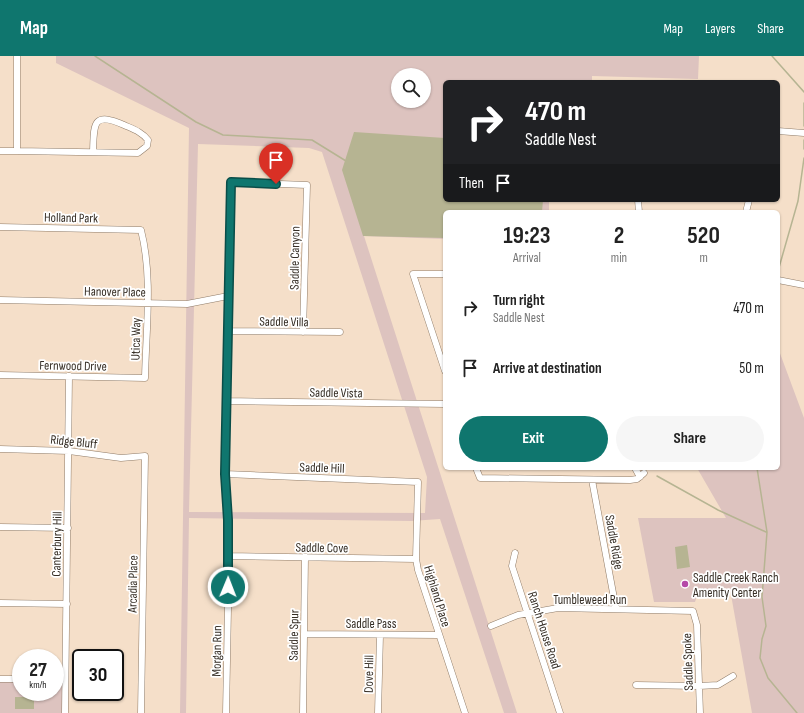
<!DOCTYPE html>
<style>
:root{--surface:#fff;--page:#f6f6f6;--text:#222;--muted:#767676;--accent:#0f766e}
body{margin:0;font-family:"Sofia Sans Condensed",sans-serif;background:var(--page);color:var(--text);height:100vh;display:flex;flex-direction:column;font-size:15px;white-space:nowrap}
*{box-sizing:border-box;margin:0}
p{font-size:13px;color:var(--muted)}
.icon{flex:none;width:22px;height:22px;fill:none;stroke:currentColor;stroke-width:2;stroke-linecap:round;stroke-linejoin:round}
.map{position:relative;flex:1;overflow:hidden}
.drawer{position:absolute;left:443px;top:154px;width:337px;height:260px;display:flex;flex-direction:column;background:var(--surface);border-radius:6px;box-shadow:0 1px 3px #0004}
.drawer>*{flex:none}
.top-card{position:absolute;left:443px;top:24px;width:337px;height:122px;border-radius:6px;box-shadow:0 1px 3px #0004;background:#202124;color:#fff;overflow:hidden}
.buttons{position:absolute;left:391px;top:12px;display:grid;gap:8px}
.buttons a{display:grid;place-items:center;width:40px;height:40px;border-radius:50%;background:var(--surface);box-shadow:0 1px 3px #0004;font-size:20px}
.speed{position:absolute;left:12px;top:593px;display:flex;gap:8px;font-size:20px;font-weight:700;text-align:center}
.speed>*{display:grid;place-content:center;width:52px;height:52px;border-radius:50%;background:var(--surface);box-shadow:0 1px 3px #0004;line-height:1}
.speed small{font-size:10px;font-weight:400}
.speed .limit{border:2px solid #111;border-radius:6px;background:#fff;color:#111}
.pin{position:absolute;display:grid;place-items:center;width:34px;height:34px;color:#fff;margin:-41px -17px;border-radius:50% 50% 50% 0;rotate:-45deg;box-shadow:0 0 4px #0007}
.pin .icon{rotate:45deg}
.me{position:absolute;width:44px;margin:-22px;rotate:1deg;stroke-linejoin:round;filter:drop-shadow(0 0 3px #0008)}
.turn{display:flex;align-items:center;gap:14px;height:84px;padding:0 16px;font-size:18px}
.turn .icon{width:52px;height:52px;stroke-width:2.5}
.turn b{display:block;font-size:28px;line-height:34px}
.then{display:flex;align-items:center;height:38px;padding:0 16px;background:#0003;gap:8px;font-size:15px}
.eta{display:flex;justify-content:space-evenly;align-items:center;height:68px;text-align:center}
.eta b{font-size:24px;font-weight:700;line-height:28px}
.action{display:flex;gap:8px;margin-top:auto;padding:8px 16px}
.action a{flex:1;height:46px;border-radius:24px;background:var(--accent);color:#fff;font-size:16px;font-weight:700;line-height:46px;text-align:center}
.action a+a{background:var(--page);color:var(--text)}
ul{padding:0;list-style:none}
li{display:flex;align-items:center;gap:12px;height:60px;padding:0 16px}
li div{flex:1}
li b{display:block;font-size:15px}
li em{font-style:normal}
header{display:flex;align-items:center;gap:24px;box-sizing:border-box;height:56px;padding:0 20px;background:var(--accent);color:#fff}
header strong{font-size:19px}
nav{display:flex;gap:22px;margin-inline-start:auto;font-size:14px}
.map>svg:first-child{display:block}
.green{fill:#ddc3bf;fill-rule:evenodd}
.water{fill:#b6b492}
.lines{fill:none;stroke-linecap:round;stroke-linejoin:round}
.stream{stroke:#b6b492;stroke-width:1.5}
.street-casing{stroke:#907c68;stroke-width:7}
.street{stroke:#fff;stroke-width:6}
.route-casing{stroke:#0a4d48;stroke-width:10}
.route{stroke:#0f766e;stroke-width:7}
.poi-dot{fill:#b549a8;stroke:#fff;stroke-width:1.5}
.labels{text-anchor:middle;stroke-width:3.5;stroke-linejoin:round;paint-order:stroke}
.street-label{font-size:13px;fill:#352d24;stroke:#fff}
.poi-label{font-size:13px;fill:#352d24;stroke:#fff;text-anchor:start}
</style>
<header>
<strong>Map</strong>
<nav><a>Map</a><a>Layers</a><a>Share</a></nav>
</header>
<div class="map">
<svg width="804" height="657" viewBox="0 0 804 657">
<rect width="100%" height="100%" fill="#f5dfc9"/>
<path class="green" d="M56,0h643l-1,23 -106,-3v6h-147v118h104v12h-104v27l-81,-3 153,477h-13l-64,-194 -29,2 -222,-3 -3,195h-6l9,-585 -133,-65zM398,19h26v26h-26zM198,88l111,4 13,4 105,325 -2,36 -236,-1z
M778,292l26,70v295h-52l-22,-124 -33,7 -2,6h-41l-16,-84h88l-29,-50h81z
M0,623h21v13h34v-12h10v33h-65z"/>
<path class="water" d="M354,76l91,6v62h98l-1,12h-97v26l-82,-2 -21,-66z
M687,489l3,22 -13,2 -2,-22z
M15,641h19v12h-19z"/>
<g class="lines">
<path class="stream" d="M95,0l101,66 27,13 89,5 34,21
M772,0l32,36
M804,70v-23
M804,84v9
M778,215l20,-70 6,-43
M757,412l10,64 -5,65 4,29 -4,13 -2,19 8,20 29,35
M657,420l61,34 48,22"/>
<g class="street-casing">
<path id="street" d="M17,0v95
M778,75l26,2
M0,95h17l121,2 9,-7 1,-6c-6,-8 -15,-11 -24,-15 -32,-14 -30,-1 -31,27
M638,144l1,12
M746,156l3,-12
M0,171l141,3c12,47 5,99 4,148l-145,-3
M445,218h-32l32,97
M778,224l26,5
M0,244l187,4 41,-8
M227,275l113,1
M226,345l219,3
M0,393l69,2 52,7 24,-2 -4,257
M476,412l4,10 150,2 7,-1 7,-6
M635,412l5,9
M225,418l193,8 -2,77 2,11 47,143
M592,424l24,129
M0,471l68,1
M515,497l-3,13 48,147
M229,500l187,3
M0,547l67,1
M491,570l27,-11 40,-7 135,3 4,14 3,88
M304,578l135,1
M0,623h21
M55,624h10
M636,629l63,1 19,-1 15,-9
M65,657l4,-337
M226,657l3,-157 -4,-82 6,-292 76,3 -4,147
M303,657l2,-156
M378,657l2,-78"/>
</g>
<use href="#street" class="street"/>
</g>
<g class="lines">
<g class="route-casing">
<path id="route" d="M228,531v-67l-3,-46 6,-292 45,2"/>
</g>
<use href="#route" class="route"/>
</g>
<circle class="poi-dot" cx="685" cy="528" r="4"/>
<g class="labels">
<g class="street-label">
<text transform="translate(71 161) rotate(1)" y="5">Holland Park</text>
<text transform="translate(294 202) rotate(-89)" y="5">Saddle Canyon</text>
<text transform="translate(115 235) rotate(1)" y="5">Hanover Place</text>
<text transform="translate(284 265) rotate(1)" y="5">Saddle Villa</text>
<text transform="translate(135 283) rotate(-89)" y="5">Utica Way</text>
<text transform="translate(73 309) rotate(1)" y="5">Fernwood Drive</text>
<text transform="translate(336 336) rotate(1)" y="5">Saddle Vista</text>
<text transform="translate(74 385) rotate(6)" y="5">Ridge Bluff</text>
<text transform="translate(322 411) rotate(2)" y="5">Saddle Hill</text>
<text transform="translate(615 486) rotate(80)" y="5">Saddle Ridge</text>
<text transform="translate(56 488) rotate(-89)" y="5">Canterbury Hill</text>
<text transform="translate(322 491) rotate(1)" y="5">Saddle Cove</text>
<text transform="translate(132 528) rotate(-89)" y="5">Arcadia Place</text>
<text transform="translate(438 540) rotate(73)" y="5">Highland Place</text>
<text x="590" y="548">Tumbleweed Run</text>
<text x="371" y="572">Saddle Pass</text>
<text transform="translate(545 574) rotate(72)" y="5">Ranch House Road</text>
<text transform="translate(293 579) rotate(-89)" y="5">Saddle Spur</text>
<text transform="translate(216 595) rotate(-89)" y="5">Morgan Run</text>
<text transform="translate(687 606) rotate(-92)" y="5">Saddle Spoke</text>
<text transform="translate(368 618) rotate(-89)" y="5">Dove Hill</text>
</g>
<g class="poi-label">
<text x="693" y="526">Saddle Creek Ranch<tspan x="693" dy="15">Amenity Center</tspan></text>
</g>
</g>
</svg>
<div class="buttons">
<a><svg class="icon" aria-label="search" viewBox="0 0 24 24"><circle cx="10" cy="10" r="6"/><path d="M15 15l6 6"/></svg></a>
</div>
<div class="speed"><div>27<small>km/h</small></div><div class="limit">30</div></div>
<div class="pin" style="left:276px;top:128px;background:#d93025"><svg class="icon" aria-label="arrive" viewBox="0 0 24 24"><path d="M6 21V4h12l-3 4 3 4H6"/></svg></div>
<svg class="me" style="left:228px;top:531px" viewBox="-20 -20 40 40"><circle r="17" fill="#0f766e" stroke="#fff" stroke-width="3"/><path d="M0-11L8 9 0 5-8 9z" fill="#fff"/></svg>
<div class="top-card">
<div class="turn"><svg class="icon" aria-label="right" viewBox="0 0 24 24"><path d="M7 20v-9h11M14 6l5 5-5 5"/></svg><div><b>470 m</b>Saddle Nest</div></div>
<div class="then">Then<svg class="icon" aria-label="arrive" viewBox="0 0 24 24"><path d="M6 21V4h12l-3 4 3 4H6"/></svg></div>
</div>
<section class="drawer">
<div class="eta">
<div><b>19:23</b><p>Arrival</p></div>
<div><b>2</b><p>min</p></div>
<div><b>520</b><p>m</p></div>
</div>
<ul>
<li><svg class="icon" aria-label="right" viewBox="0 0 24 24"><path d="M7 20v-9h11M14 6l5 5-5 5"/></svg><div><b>Turn right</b><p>Saddle Nest</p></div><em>470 m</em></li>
<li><svg class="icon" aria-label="arrive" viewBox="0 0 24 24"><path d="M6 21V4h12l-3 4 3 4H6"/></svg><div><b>Arrive at destination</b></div><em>50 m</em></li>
</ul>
<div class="action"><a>Exit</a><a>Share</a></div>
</section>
</div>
